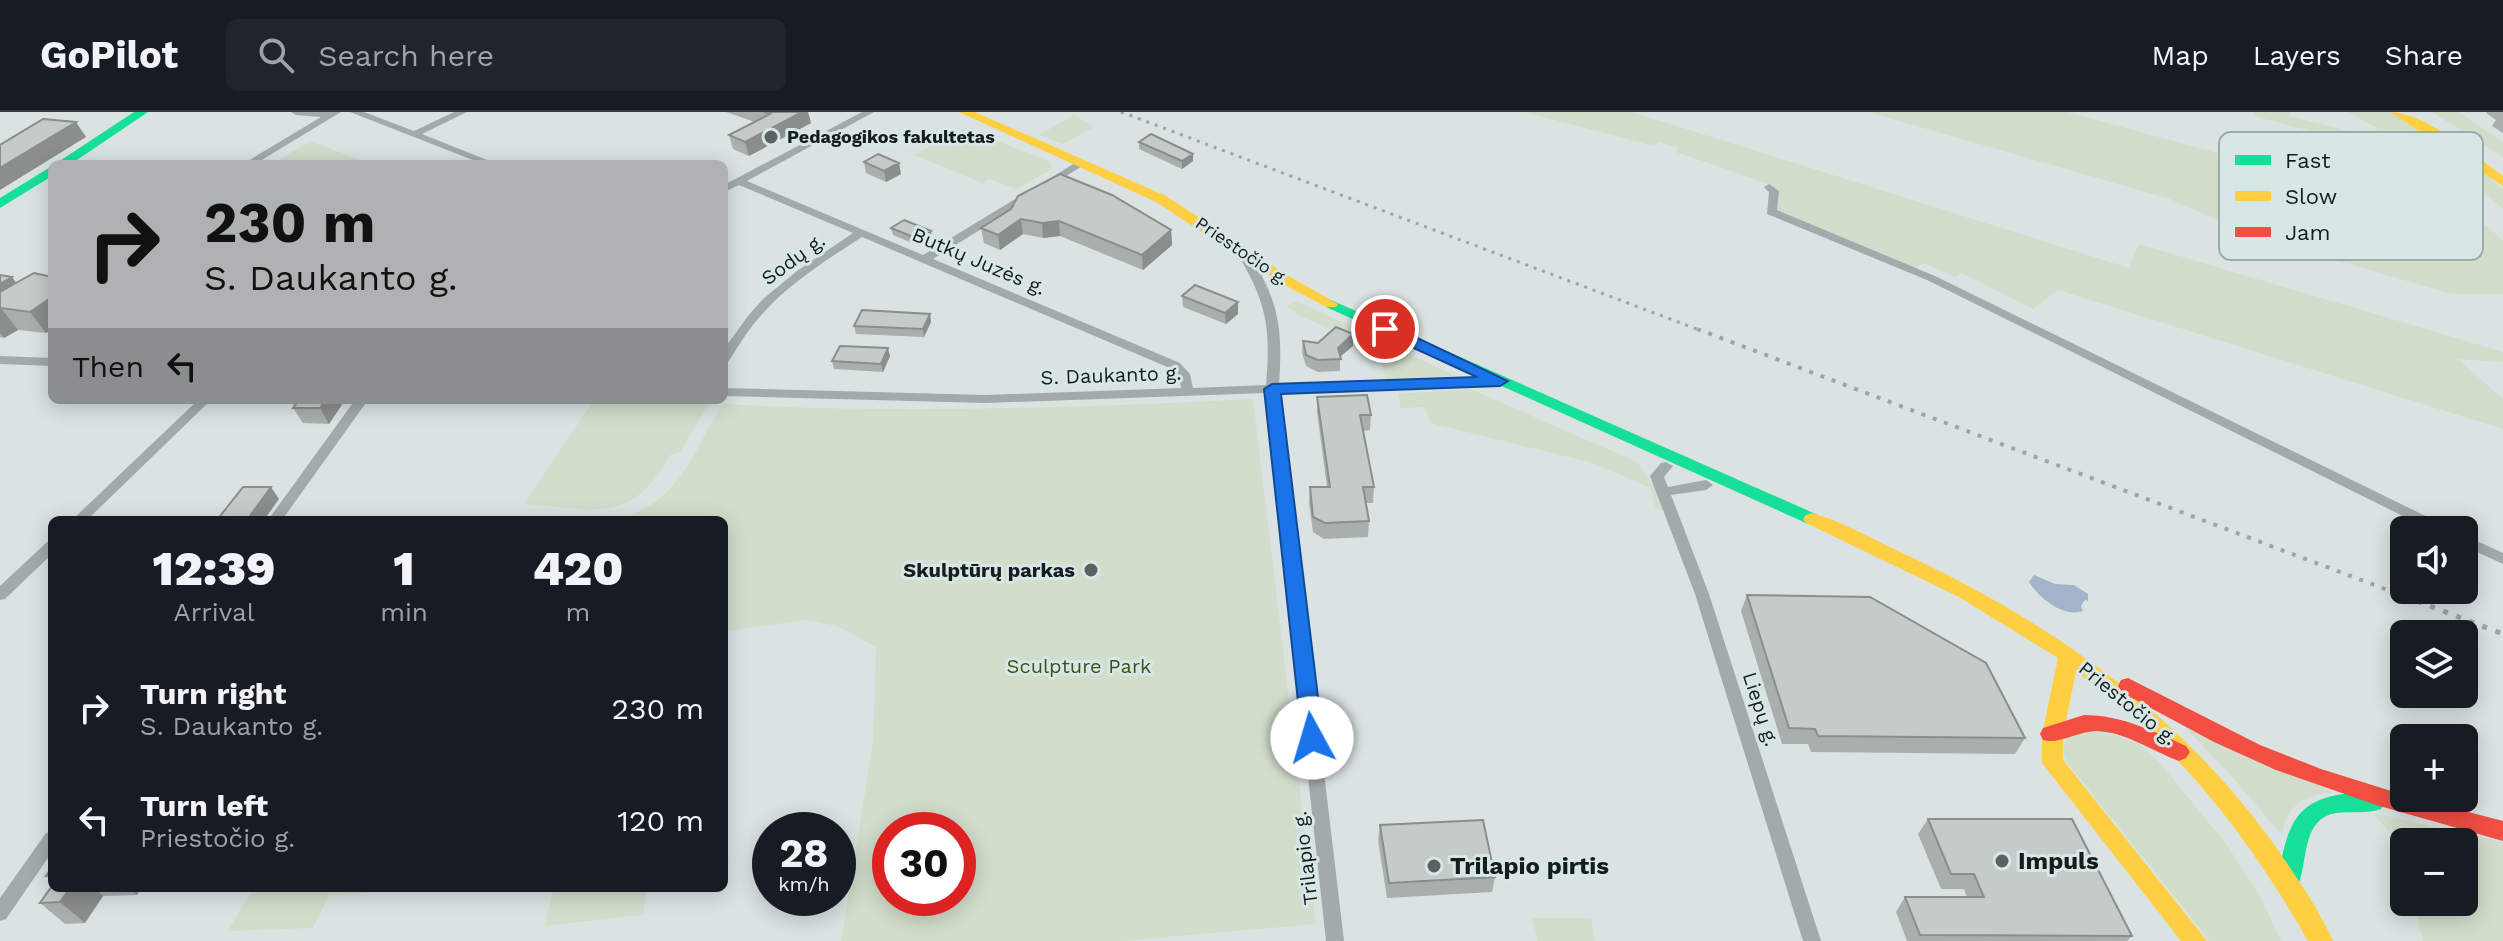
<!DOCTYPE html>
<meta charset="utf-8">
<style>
:root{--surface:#171b24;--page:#20242c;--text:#f1f3f6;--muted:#9ea1a6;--line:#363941}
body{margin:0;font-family:"Work Sans",sans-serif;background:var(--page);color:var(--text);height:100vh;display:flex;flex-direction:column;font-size:30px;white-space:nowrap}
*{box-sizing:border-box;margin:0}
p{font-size:26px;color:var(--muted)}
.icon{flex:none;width:44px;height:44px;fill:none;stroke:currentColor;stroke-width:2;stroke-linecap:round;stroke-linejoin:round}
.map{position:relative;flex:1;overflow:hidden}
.details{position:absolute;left:48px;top:404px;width:680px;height:376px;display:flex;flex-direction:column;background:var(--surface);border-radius:12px;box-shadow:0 4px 20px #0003}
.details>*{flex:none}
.top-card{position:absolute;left:48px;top:48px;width:680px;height:244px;border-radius:12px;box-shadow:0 4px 20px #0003;background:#aeb2b3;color:#111;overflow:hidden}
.fabs{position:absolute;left:2390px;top:404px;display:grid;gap:16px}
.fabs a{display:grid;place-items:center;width:88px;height:88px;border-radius:12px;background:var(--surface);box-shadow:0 4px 20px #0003;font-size:40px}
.speed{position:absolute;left:752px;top:700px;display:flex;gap:16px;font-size:40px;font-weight:700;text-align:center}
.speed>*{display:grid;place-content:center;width:104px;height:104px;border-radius:50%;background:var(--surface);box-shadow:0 4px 20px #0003;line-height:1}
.speed small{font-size:20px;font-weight:400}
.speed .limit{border:12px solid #d22;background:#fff;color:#111}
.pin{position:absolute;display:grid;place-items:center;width:68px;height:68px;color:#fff;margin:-34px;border:4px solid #fff;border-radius:50%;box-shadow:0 2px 8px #0007}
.me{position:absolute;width:88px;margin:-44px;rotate:354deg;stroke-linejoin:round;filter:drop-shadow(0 0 6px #0008)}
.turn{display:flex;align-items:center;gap:28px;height:168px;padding:0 24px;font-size:36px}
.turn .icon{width:104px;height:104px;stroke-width:2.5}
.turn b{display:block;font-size:56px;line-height:68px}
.then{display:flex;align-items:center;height:76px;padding:0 24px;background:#0003;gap:16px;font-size:30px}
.eta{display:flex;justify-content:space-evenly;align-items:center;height:136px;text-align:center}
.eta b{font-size:48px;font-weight:800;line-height:56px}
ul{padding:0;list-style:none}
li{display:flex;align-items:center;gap:24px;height:112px;padding:0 24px}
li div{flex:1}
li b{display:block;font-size:30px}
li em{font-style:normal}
header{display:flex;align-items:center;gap:48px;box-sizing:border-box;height:112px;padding:0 40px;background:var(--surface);border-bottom:2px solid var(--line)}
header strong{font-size:38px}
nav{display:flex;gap:44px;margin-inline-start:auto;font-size:28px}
.search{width:560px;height:72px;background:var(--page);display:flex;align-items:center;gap:20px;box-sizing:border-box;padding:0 28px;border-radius:12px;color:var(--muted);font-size:30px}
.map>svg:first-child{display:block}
.green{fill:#d2ddcb;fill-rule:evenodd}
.water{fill:#a3b3ca}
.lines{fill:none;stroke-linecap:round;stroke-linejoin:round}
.street{fill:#a3aaac;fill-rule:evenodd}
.fast{fill:#16e098;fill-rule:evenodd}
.slow{fill:#ffcf43;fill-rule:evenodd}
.jam{fill:#f24e42;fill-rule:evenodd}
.rail-far2{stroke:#9ea5a6;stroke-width:3;stroke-dasharray:3 6;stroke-linecap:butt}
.rail-far1{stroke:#9ea5a6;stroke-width:4;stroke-dasharray:4 8;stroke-linecap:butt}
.rail{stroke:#9ea5a6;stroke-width:5;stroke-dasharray:5 9;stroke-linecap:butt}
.wall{fill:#a9afad}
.shaded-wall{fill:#8a8e8d}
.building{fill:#c5cbc9;stroke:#8a8e8d;stroke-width:2}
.route{fill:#1a73e8;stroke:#114b97;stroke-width:2}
.poi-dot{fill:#5b6262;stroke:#d6e7e6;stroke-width:3}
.labels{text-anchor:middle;stroke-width:6;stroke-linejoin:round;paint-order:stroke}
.far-poi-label{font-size:18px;font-weight:bold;fill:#171d1d;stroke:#d6e7e6;text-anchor:start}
.far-street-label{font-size:18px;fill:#171d1d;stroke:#d6e7e6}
.street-label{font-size:20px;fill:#171d1d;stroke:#d6e7e6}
.poi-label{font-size:20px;font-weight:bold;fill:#171d1d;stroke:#d6e7e6;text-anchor:end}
.park-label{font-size:20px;fill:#3f5117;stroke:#d6e7e6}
.near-poi-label{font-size:24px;font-weight:bold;fill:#171d1d;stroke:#d6e7e6;text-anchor:start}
.key{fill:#d6e7e6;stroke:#9daaaa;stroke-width:2}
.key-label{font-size:22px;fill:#171d1d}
</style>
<header>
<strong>GoPilot</strong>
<div class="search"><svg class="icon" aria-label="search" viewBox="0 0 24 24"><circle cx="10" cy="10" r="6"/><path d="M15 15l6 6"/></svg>Search here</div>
<nav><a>Map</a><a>Layers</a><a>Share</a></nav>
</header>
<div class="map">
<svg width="2503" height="829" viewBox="0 0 2503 829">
<rect width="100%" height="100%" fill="#dae3e2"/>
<path class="green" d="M1524,0h108l497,156 10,-24 364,108v10l-45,-3 45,40v30l-445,-139 -25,19 -71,-36 -7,4 -31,-14 -10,6 -136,-57 -4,-3 3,-14 -5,-10 -96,-33 2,-4 -19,-6 -5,4z
M1868,0h199l227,62 5,-13c65,18 158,29 204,80v53h-51l-193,-56 -89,-39z
M2255,0h35l-1,4 83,21 5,-9 -29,-16c12,0 26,0 38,0 28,4 95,58 117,77v20l-46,-40 -204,-53z
M2432,0h27l44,30v15z
M1074,3l20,12 -31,17 -24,-9z
M965,16l85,34 2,7 -35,20 -28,-10 -7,4 -68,-28z
M310,29l61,23h-99z
M1297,189l159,75 -70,4 -8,-30 -80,-35 -11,-9z
M1470,277l167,73 22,31 6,17 -9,-1 -5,-21 -58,-25 -163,-40 -5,-16 -24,1 -3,-14z
M1253,287l63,525 -197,17h-278l32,-198 3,-96 -39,-21 -31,-6 -82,11v-111h-109c65,-17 75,-62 107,-116 178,10 354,4 531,-5zM890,718h68v68h-68z
M594,288l115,3 -29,49 -10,3c-39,72 -76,53 -146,49z
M2169,599l164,82c-25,0 -46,12 -50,38l-4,1 -52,-61z
M2094,615l46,18 20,18 66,81 34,52 21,45h-71l-144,-180c-9,-23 8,-30 28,-34z
M2373,701l130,29v99h-80l-10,-39h51v-60h-60v24l-6,-23z
M253,776h129l-3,4 -50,3 -16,33 -85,3z
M554,776h94l-5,27 -99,11z
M1532,806h59l4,23h-57z"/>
<path class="water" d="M2034,463l21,9 19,1 14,9v7l-3,-1 -4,6 2,5c-20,7 -44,-13 -54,-29z"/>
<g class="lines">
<path class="street" d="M291,0h50l-86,52h-12l78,-47 -25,-2z
M350,0h14l50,19 40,-19h13l-45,22 75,30h-14z
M862,0h12l-127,69 176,74 102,-62h8v4l-100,62 247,104 10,11 3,14 73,-3c5,-57 1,-82 -29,-132l6,-3 4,1c32,49 36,76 32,134l221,-8 6,4 -6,4 -221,8 65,548h-18l-60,-548 -280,10 -262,-7v-8l262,7 195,-7 -3,-13 -6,-6 -310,-132c-37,24 -76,48 -105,83 -11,13 -19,27 -29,42l-4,1v-14l24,-33 15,-17 34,-28 56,-38 -114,-48 -15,7v-7z
M1080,48l4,1v4l-34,21 -4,1 -5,-3z
M1769,72l10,7 -2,19 158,66 513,251 2,3h-19l-504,-250 -160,-66 2,-22 -5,-5z
M0,244l52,2v8l-52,-2z
M198,288h13l-124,120h-15z
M355,288h13l-86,120h-14z
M1666,350l7,4 -9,11 4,10 38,-7 7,5 -7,5 -35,5 38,99 112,347h-18l-108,-347 -45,-118 11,-13z
M2464,423l39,18v11l-39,-18z
M52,429v13l-47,45 -5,1v-14l47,-44z
M52,719v21l-46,67 -6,2v-23l46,-65z"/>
<path class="fast" d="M134,0h14l-77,52h-16z
M52,54v10l-52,32v-10z
M1331,188l487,215 3,4 -9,6 -6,-2 -480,-216v-6z
M2350,681l31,4 3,6 -3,6c-14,5 -30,2 -45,4 -36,6 -27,51 -39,75l-8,3 -8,-3c-5,-10 -2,-20 1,-31 9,-43 24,-59 68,-64z"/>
<path class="slow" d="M959,0h16l191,84 121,79 51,29 -2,3h-10l-49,-26 -121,-79z
M2390,0c35,0 84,43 113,64v10z
M1812,401c30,8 60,26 88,39 150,69 285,164 380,301 19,28 39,57 53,88h-25c-59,-104 -133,-200 -232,-269l-13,63v25l144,181h-26l-139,-178v-28l16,-77 -99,-61 -153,-74 -3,-4 3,-4z"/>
<path class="jam" d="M2128,566l132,67 61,24 83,26v3h11l88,23v20l-127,-36 -100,-35 -62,-28 -93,-50 -3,-6 3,-6z
M2084,603c37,0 69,16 102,31l4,6 -4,6 -7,3c-27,-10 -53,-29 -82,-30 -18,0 -40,14 -54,9l-3,-6 3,-6z"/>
<path class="rail-far2" d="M1121,0l581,219"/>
<path class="rail-far1" d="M1697,217l725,274"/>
<path class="rail" d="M2417,489l86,33"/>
</g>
<path class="wall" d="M726,0h82l3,11 -62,33 -16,-7 -4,-14 26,-13z
M2487,0h16v21l-11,-7 4,-6 -10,-7z
M1139,30l54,12v7l-11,8 -43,-20z
M864,50l37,12 -15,8 -20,-9z
M1011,97l160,21 1,15 -29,25 -83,-34 -17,2 -20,-4 -23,16 -16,-7 -3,-15z
M891,116l40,3 1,7 -13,8 -26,-11z
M0,163l12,2 34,56 -28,-3 -14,8 -4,-1z
M1182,184l56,18 -12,10 -43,-17z
M930,202l1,8 -7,15 -68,-3 -2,-8z
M1303,229l50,5 -13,11v14l-22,1 -12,-6 -4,-13z
M890,244l-7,16 -49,-3 -2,-8z
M1317,285l54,18 -1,15 -7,1 11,56 -1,16h-7l3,18 -1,16 -44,2 -11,-7 -4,-29 1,-16h17l-10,-75z
M345,288l-16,24 -26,-1 -10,-15z
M1747,483l278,143 -10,16 -204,-2 -3,-8h-26l-41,-133z
M1928,707l204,117 -5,5h-220l-11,-29 9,-15h62l-3,-8h-23l-23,-55z
M1380,713l115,52 -3,15 -105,6 -9,-58z
M52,776h89l-4,7 -34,1 -18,27 -20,1 -25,-21z"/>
<path class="shaded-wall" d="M802,0h6l3,11 -62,33 -4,-14z
M76,10l10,15 -86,53v-22z
M1193,42v7l-11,8v-8z
M899,51l2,11 -15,8 -2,-11z
M1021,107l2,15 -23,16 -2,-15z
M1059,109l1,15 -17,2 -1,-15z
M1171,118l1,15 -29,25 -1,-15z
M931,119l1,7 -13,8 -1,-7z
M12,165l8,11 -20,12v-16z
M52,185v33l-6,3 -16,-21z
M1238,190v12l-12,10 -1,-11z
M1,196l17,22 -14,8 -4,-5v-24z
M930,202l1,8 -7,15 -1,-8z
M1353,222v12l-16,13 1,-11z
M888,236l2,8 -7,16 -2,-8z
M325,288h20l-16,24 -9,-16z
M271,375l8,12 -15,21h-17z
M70,776h24l9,8 -18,27 -25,-21z
M129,776h12l-4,7z"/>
<path class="building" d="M764,0h38l-57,30 -16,-7 41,-21z
M43,7l33,3 -76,46v-23z
M1151,22l42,20 -11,7 -43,-19z
M878,42l21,9 -15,8 -20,-9z
M1060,62l52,21 59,35 -29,25 -83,-34 -17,2 -21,-4 -23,16 -17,-7 30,-19 7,-13z
M904,108l27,11 -13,8 -27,-11z
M34,161l18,4v20l-22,15 -29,-4 -1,1v-17z
M0,163l12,2 -12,7z
M1195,173l43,17 -13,11 -43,-17z
M862,198l68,4 -7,15 -69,-3z
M1336,215l17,7 -15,14 3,11 -23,1 -12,-5 -3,-14 15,2z
M840,234l48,2 -7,16 -49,-3z
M1367,283l4,20h-11l14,72h-11l6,34 -44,2 -12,-6 -3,-30h20l-13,-90z
M299,288h26l-5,8h-27z
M243,375h28l-24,33h-30z
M1747,483l123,2 116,66 39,75 -207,-2 -3,-7 -26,-1z
M1928,707h144l60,117 -212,-1 -15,-38h79l-10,-23h-23z
M1483,708l12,57 -106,6 -9,-58z
M52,755v8l-6,1z
M52,774v2h18l-10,14 -20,1z"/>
<path class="route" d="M1379,213h11l118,56 -8,5 -219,8 42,344 -11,9 -10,-9 -38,-349 8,-5 205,-7 -98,-45z"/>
<g class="poi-dot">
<circle cx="771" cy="25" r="8"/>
<circle cx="1091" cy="458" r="8"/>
<circle cx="2002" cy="749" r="8"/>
<circle cx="1434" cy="754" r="8"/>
</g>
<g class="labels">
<g class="far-poi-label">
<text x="787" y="31">Pedagogikos fakultetas</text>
</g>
<g class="far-street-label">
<text transform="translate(1242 139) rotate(34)" y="6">Priestočio g.</text>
</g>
<g class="street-label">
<text transform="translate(793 147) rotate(-36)" y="7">Sodų g.</text>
<text transform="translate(979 149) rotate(23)" y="7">Butkų Juzės g.</text>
<text transform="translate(1111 263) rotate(-2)" y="7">S. Daukanto g.</text>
<text transform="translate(2128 591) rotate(39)" y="7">Priestočio g.</text>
<text transform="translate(1761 597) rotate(72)" y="7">Liepų g.</text>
<text transform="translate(1305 746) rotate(-97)" y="7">Trilapio g.</text>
</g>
<g class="poi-label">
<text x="1075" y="465">Skulptūrų parkas</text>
</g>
<g class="park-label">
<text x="1079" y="561">Sculpture Park</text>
</g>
<g class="near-poi-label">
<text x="2018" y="757">Impuls</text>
<text x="1450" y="762">Trilapio pirtis</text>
</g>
</g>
<rect x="2219" y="20" width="264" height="128" rx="12" class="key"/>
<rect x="2235" y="43" width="36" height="10" fill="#16e098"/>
<rect x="2235" y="79" width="36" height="10" fill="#ffcf43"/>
<rect x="2235" y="115" width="36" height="10" fill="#f24e42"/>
<g class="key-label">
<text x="2285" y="56">Fast</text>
<text x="2285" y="92">Slow</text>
<text x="2285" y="128">Jam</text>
</g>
</svg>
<div class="fabs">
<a><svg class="icon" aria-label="sound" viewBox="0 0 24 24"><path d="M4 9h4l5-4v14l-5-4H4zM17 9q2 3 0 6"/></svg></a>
<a><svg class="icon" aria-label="layers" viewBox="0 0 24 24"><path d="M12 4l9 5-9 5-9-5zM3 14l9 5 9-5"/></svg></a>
<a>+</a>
<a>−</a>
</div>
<div class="speed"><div>28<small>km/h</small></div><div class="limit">30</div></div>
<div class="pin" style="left:1385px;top:217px;background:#d93025"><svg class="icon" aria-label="arrive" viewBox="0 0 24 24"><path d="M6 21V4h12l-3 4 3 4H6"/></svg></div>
<svg class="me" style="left:1312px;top:626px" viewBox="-20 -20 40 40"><circle r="19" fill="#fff"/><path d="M0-13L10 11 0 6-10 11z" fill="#1a73e8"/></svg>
<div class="top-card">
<div class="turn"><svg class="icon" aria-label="right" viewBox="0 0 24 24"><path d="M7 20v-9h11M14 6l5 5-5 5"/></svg><div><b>230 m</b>S. Daukanto g.</div></div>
<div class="then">Then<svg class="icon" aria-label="left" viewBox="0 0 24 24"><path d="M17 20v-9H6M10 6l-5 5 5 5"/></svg></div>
</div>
<section class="details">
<div class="eta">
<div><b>12:39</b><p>Arrival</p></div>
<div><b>1</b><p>min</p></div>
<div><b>420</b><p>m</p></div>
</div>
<ul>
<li><svg class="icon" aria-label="right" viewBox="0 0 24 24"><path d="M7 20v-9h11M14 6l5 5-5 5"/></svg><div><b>Turn right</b><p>S. Daukanto g.</p></div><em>230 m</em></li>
<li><svg class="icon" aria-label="left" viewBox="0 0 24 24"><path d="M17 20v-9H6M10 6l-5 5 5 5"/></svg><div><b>Turn left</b><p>Priestočio g.</p></div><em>120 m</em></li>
</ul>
</section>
</div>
